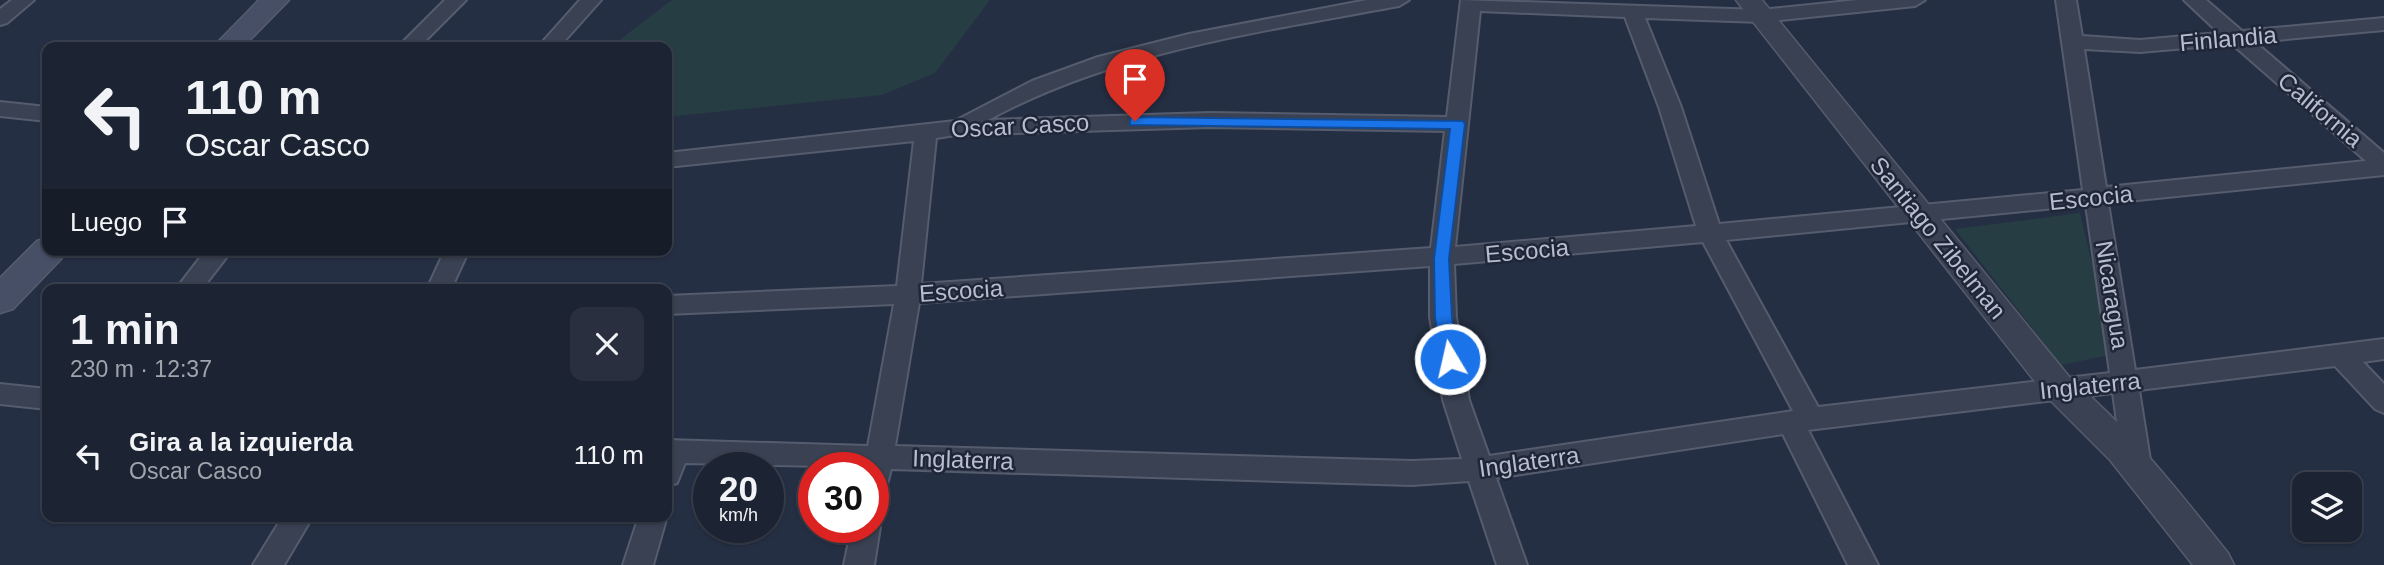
<!DOCTYPE html>
<html lang="es">
<meta charset="utf-8">
<style>
:root{--surface:#1c2332;--page:#292f3e;--text:#f1f3f6;--muted:#a0a4ac;--line:#3a404d}
body{margin:0;font-family:Arial,sans-serif;background:var(--page);color:var(--text);height:100vh;display:flex;flex-direction:column;font-size:26px;white-space:nowrap}
*{box-sizing:border-box;margin:0}
p{font-size:23px;color:var(--muted)}
.icon{flex:none;width:38px;height:38px;fill:none;stroke:currentColor;stroke-width:2;stroke-linecap:round;stroke-linejoin:round}
.map{position:relative;flex:1;overflow:hidden}
.sheet{position:absolute;left:42px;top:284px;width:630px;height:238px;display:flex;flex-direction:column;background:var(--surface);border-radius:14px;box-shadow:0 2px 5px #0004,0 0 0 2px var(--line)}
.sheet>*{flex:none}
.guide{position:absolute;left:42px;top:42px;width:630px;height:214px;border-radius:14px;box-shadow:0 2px 5px #0004,0 0 0 2px var(--line);background:#1c2332;color:var(--text);overflow:hidden}
.buttons{position:absolute;left:2292px;top:472px;display:grid;gap:14px}
.buttons a{display:grid;place-items:center;width:70px;height:70px;border-radius:14px;background:var(--surface);box-shadow:0 2px 5px #0004,0 0 0 2px var(--line);font-size:35px}
.speed{position:absolute;left:693px;top:452px;display:flex;gap:14px;font-size:35px;font-weight:700;text-align:center}
.speed>*{display:grid;place-content:center;width:91px;height:91px;border-radius:50%;background:var(--surface);box-shadow:0 2px 5px #0004,0 0 0 2px var(--line);line-height:1}
.speed small{font-size:18px;font-weight:400}
.speed .limit{border:10px solid #d22;background:#fff;color:#111}
.pin{position:absolute;display:grid;place-items:center;width:60px;height:60px;color:#fff;margin:-72px -30px;border-radius:50% 50% 50% 0;rotate:-45deg;box-shadow:0 0 7px #0007}
.pin .icon{rotate:45deg}
.me{position:absolute;width:77px;margin:-38px;rotate:351deg;stroke-linejoin:round;filter:drop-shadow(0 0 5px #0008)}
.turn{display:flex;align-items:center;gap:24px;height:147px;padding:0 28px;font-size:32px}
.turn .icon{width:91px;height:91px;stroke-width:2.5}
.turn b{display:block;font-size:49px;line-height:60px}
.then{display:flex;align-items:center;height:66px;padding:0 28px;background:#0003;gap:14px;font-size:26px}
.round{display:grid;place-items:center;flex:none;width:74px;height:74px;border-radius:14px;background:var(--page)}
.overview{display:flex;align-items:center;justify-content:space-between;height:119px;padding:0 28px}
h1{font-size:42px;font-weight:600;line-height:52px}
ul{padding:0;list-style:none}
li{display:flex;align-items:center;gap:21px;height:105px;padding:0 28px}
li div{flex:1}
li b{display:block;font-size:26px}
li em{font-style:normal}
.map>svg:first-child{display:block}
.green{fill:#273d44}
.lines{fill:none;stroke-linecap:round;stroke-linejoin:round}
.minor-casing{stroke:#555c6d;stroke-width:4}
.tertiary-casing{stroke:#555c6d;stroke-width:3}
.secondary-casing{stroke:#555c6d;stroke-width:3}
.minor{fill:#3a4152;fill-rule:evenodd}
.tertiary{fill:#3a4152;fill-rule:evenodd}
.secondary{fill:#474f66;fill-rule:evenodd}
.route{fill:#1a73e8;stroke:#114b97;stroke-width:2}
.labels{text-anchor:middle;stroke-width:5;stroke-linejoin:round;paint-order:stroke}
.street-label{font-size:24px;fill:#b7bdcc;stroke:#1e2638}
</style>
<div class="map">
<svg width="2384" height="565" viewBox="0 0 2384 565">
<rect width="100%" height="100%" fill="#252f43"/>
<path class="green" d="M672,0h318l-55,73 -53,22 -215,22v-70h-57z
M2080,213l34,141 -53,11 -106,-136z"/>
<g class="lines">
<g class="minor-casing">
<path id="minor" d="M12,0h22l-27,23 -7,2v-16z
M445,0h21l-47,47h-21z
M580,0h21l-42,47h-21z
M1367,0h42l-10,6c-140,26 -284,45 -411,114l222,-7 237,4 14,-117 300,10 97,-10h67l-10,6 -154,16 -116,-4 36,89 38,117 364,-34 -27,-190h20l6,36 58,4 79,-7 -35,-33h22l36,31 142,-13v12l-129,12 129,111v22l-276,28 27,167 249,-31v20l-21,3 21,22v29l-9,-4 -40,-43 -196,24 12,76 -4,8 -10,3 -10,-3 -4,-8 -10,-73 -305,37 70,135h-30l-65,-131 -287,44 31,87h-30l-28,-84 -57,4 -521,-16 -8,31 -10,4v-37l-188,-4 -8,20 -10,3v-46l201,6 26,-142 -227,10v-18l230,-10 17,-145 -247,26v-14l288,-32 77,-40 66,-24 91,-23zM1480,11l145,6 34,90 37,119 -241,21zM2232,44l134,117 -260,26 -22,-138 56,3zM1210,127l235,4 -14,117 -510,36 15,-146 20,-3zM2086,205l24,168 -292,34 -92,-167zM1703,242l90,169 -304,45 -20,-56 -13,-83 -2,-53zM1430,266v51l13,83 19,59 -50,2 -517,-15 24,-143z
M0,102l47,5v14l-47,-5z
M206,250h26l-30,39h-26z
M445,250h24l-18,39h-24z
M0,384l47,5v20l-47,-5z
M667,515v1l-14,49h-30l16,-49z
M283,516h30l-29,49h-31z
M873,517l7,10 -6,38h-30l8,-38h21z"/>
</g>
<g class="tertiary-casing">
<path id="tertiary" d="M1736,0h26l309,379c60,51 108,113 157,174l6,12h-41l-83,-105 -63,-63z"/>
</g>
<g class="secondary-casing">
<path id="secondary" d="M259,0h30l-46,47h-30z
M47,238v12h19l-5,9 -48,50 -13,4v-35l37,-37z"/>
</g>
<use href="#minor" class="minor"/>
<use href="#tertiary" class="tertiary"/>
<use href="#secondary" class="secondary"/>
</g>
<path class="route" d="M1135,117l328,4 2,3 -16,135 3,58 6,42 -2,4h-12l-3,-4 -6,-42 -1,-58 16,-130 -320,-4v-7z"/>
<g class="labels">
<g class="street-label">
<text transform="translate(2228 39) rotate(-5)" y="8">Finlandia</text>
<text transform="translate(2320 110) rotate(40)" y="8">California</text>
<text transform="translate(1020 126) rotate(-3)" y="8">Oscar Casco</text>
<text transform="translate(2091 198) rotate(-6)" y="8">Escocia</text>
<text transform="translate(1938 238) rotate(51)" y="8">Santiago Zibelman</text>
<text transform="translate(1527 251) rotate(-5)" y="8">Escocia</text>
<text transform="translate(961 291) rotate(-4)" y="8">Escocia</text>
<text transform="translate(2112 295) rotate(81)" y="8">Nicaragua</text>
<text transform="translate(2090 386) rotate(-6)" y="8">Inglaterra</text>
<text transform="translate(963 460) rotate(2)" y="8">Inglaterra</text>
<text transform="translate(1529 462) rotate(-8)" y="8">Inglaterra</text>
</g>
</g>
</svg>
<div class="buttons">
<a><svg class="icon" aria-label="layers" viewBox="0 0 24 24"><path d="M12 4l9 5-9 5-9-5zM3 14l9 5 9-5"/></svg></a>
</div>
<div class="speed"><div>20<small>km/h</small></div><div class="limit">30</div></div>
<div class="pin" style="left:1135px;top:121px;background:#d93025"><svg class="icon" aria-label="arrive" viewBox="0 0 24 24"><path d="M6 21V4h12l-3 4 3 4H6"/></svg></div>
<svg class="me" style="left:1450px;top:359px" viewBox="-20 -20 40 40"><circle r="17" fill="#1a73e8" stroke="#fff" stroke-width="3"/><path d="M0-11L8 9 0 5-8 9z" fill="#fff"/></svg>
<div class="guide">
<div class="turn"><svg class="icon" aria-label="left" viewBox="0 0 24 24"><path d="M17 20v-9H6M10 6l-5 5 5 5"/></svg><div><b>110 m</b>Oscar Casco</div></div>
<div class="then">Luego<svg class="icon" aria-label="arrive" viewBox="0 0 24 24"><path d="M6 21V4h12l-3 4 3 4H6"/></svg></div>
</div>
<section class="sheet">
<div class="overview"><div><h1>1 min</h1><p>230 m · 12:37</p></div><a class="round"><svg class="icon" aria-label="close" viewBox="0 0 24 24"><path d="M6 6l12 12M18 6L6 18"/></svg></a></div>
<ul>
<li><svg class="icon" aria-label="left" viewBox="0 0 24 24"><path d="M17 20v-9H6M10 6l-5 5 5 5"/></svg><div><b>Gira a la izquierda</b><p>Oscar Casco</p></div><em>110 m</em></li>
</ul>
</section>
</div>
